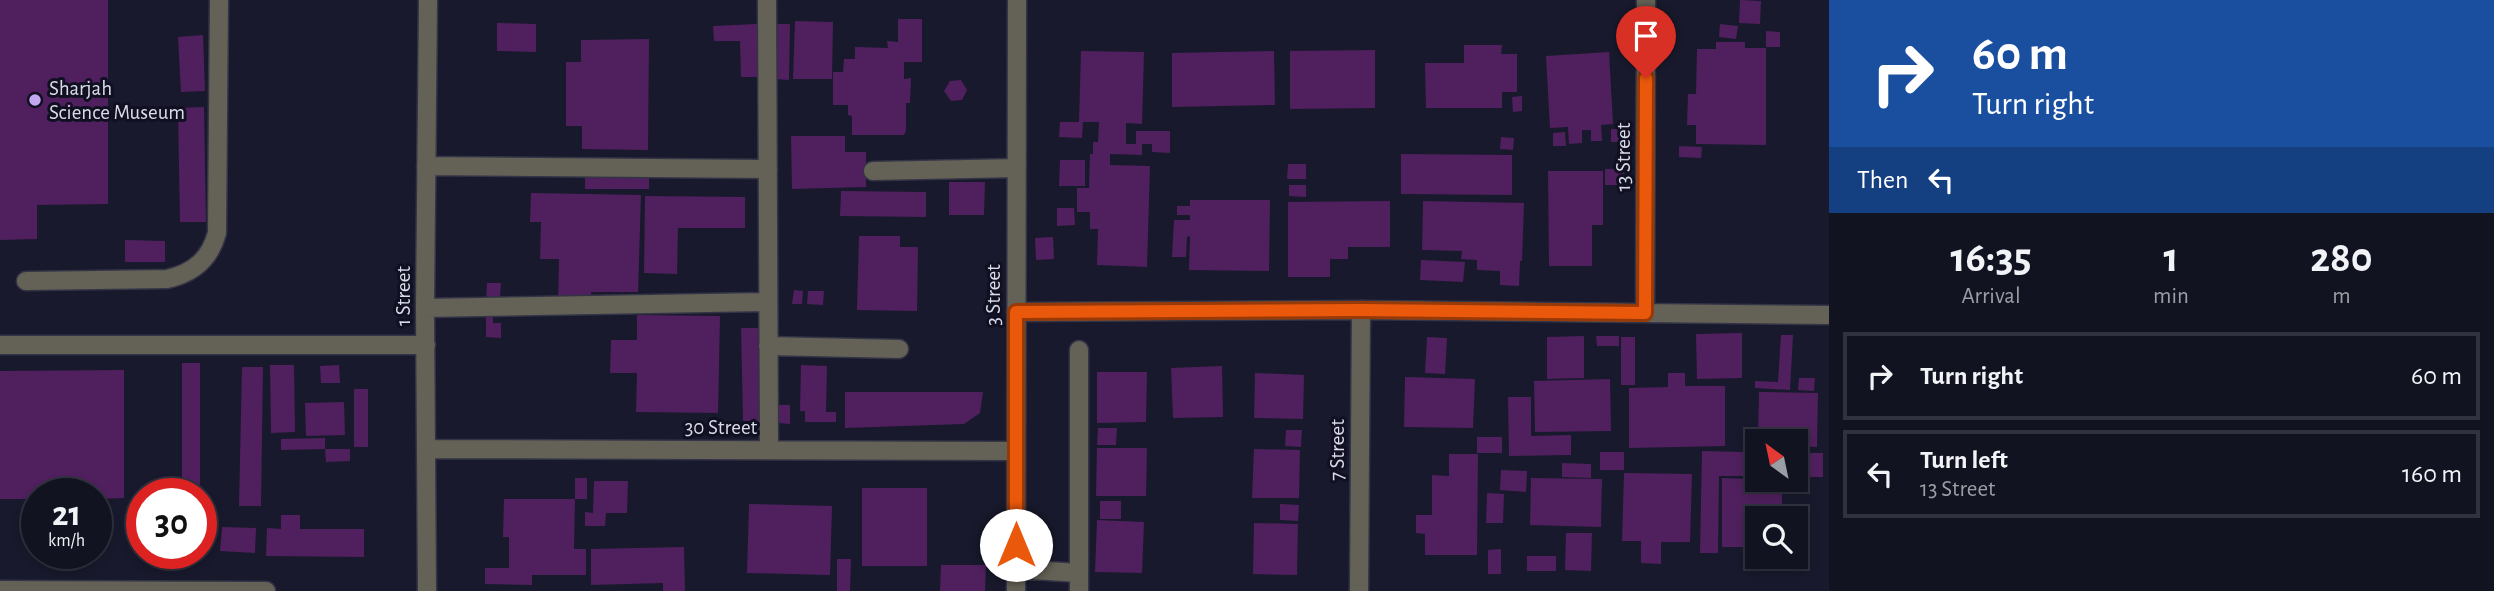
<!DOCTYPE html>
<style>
:root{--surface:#121321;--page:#1b1c2a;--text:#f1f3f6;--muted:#9c9ea5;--line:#31323f}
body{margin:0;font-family:"Alegreya Sans",sans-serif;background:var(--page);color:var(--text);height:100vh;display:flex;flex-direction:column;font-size:26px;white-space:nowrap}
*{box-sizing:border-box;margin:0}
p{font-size:23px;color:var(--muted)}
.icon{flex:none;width:38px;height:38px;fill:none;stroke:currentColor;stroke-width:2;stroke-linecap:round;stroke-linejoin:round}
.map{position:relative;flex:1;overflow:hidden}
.drawer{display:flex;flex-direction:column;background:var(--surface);width:665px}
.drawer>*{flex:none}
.hud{background:#1a4fa0;color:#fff;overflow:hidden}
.needle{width:46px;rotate:327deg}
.buttons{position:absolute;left:1745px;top:429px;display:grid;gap:14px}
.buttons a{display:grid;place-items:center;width:63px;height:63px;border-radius:0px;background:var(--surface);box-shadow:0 4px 10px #0003,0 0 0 2px var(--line);font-size:35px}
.speed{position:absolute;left:21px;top:478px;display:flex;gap:14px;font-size:35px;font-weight:700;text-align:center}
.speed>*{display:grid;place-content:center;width:91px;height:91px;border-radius:50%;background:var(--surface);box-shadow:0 4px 10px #0003,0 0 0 2px var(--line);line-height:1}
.speed small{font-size:18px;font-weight:400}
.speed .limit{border:10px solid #d22;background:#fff;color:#111}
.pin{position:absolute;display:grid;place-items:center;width:60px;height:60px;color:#fff;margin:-72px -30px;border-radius:50% 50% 50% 0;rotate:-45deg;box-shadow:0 0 7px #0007}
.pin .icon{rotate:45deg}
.me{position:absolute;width:77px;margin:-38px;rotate:0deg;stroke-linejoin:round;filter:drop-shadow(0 0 5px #0008)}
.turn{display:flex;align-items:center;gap:24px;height:147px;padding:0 28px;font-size:32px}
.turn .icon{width:91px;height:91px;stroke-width:2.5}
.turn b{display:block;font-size:49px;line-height:60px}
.then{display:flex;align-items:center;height:66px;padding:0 28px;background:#0003;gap:14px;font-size:26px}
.eta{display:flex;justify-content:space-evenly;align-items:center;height:119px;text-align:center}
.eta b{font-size:42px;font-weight:700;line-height:49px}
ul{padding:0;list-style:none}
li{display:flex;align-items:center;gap:21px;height:88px;margin:0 14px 10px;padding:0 14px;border:4px solid var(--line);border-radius:0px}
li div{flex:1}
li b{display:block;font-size:26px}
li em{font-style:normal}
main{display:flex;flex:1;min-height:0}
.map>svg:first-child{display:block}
.building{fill:#4f205d}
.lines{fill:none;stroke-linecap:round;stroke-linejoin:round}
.minor-casing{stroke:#333446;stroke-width:21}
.minor{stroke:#646156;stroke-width:18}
.route-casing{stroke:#983908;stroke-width:18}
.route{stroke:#ea580c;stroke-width:12}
.poi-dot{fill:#c4a7f1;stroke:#101022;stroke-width:2.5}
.labels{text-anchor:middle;stroke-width:6;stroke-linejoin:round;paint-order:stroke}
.poi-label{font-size:21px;fill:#dadbe8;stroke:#101022;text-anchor:start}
.street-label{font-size:21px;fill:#dadbe8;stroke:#101022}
</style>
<main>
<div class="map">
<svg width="1829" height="591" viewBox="0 0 1829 591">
<rect width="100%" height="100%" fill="#18192c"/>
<path class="building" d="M0,0h108v204l-71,1v34l-37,1z
M1740,0l21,1 -1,23 -21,-1z
M898,19h24v43h-18v17l7,-1 -1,25h-4v28l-2,4h-52v-19l-4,-1v-10h-15v-33h10l1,-13h11v-12l33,1 -1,-7 11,1z
M795,21l38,1 -1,57h-39z
M497,23l39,1v28l-39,-1z
M757,24l1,53h-17l-1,-36h-26l-1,-15z
M774,24h16l-1,56 -15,-1z
M1720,24l18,2 -2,13 -17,-2z
M1766,31l14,1v15h-14z
M203,35l2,56 -24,1 -3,-55z
M649,39l-1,111 -66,-1v-23h-16v-64h15v-22z
M1716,42h29v6h21v97l-70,-1v-19h-9l1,-31h8l1,-45h19z
M1464,45h38l-1,9h16v38h-15v16h-76l-1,-45h39z
M1375,50v58l-85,1v-58z
M1081,51l63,1 -2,72 -16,-1v21h10v-13h34v22l-18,-1v-8h-10v11l-32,-1v11l40,1 -3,101 -50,-2 1,-36h-8v-17h-13v-24h12l1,-34h3v-12h5l1,-20h-16l-1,16 -23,-1 1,-15h19z
M1274,51l1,54 -103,2v-54z
M1609,52l4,72 -12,1 1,16h-11v-11h-9v13l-13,1 -1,-17 -18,1 -4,-72z
M961,80l6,10 -5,10 -11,1 -7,-10 6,-10z
M1522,96v15l-9,1 -1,-15z
M204,107l2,115h-26l-2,-114z
M1611,129h12v13h-12z
M1565,132l1,14h-13v-13z
M791,136h54v16h21v35l-74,2z
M1501,137l13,1 -1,12 -13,-1z
M1679,146l23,1 -1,11 -22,-1z
M1401,154l111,1v40l-111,-1z
M1060,160h25v26h-26z
M1288,164h18v15h-19z
M1605,169h19v16h-19z
M1548,171h55v54h-11v41h-43z
M585,177h64v12h-64z
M949,182h36l-1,33h-35z
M1289,185h17v12l-17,-1z
M841,191l85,1v25l-86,-1z
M531,193l110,2 -3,97h-47v13l-33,-1 1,-45h-19l1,-37h-11z
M645,196l100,1v31h-67l-1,46 -33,-1z
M1190,200h80l-1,71 -80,-1 1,-34 -3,1 -1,20h-14l2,-37h16v-5h-13v-9h13z
M1390,201v46h-42v12h-18v18h-42v-75z
M1423,201l101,2 -2,58h-2l-1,25 -19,-1v-14l-23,-1v-10l-16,-1 1,-8 -40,-1z
M1057,208h17l1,17 -18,1z
M859,236h41v11h18l-1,64 -60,-1z
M1053,237l1,22 -18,1 -1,-22z
M125,240l40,1v21h-40z
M1421,260l44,2 -2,20 -43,-2z
M487,283h14l-1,14h-5l-1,7h-8z
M794,290l9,1 -1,13h-10z
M808,291h16l-1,14 -16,-1z
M637,315l83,1 -2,97 -82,-1 1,-39h-27l1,-33h26z
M486,316h7v7h8v15l-15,-1z
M741,328h20l1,93h-19z
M1742,333v45l-45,1 -1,-45z
M1781,335h12l-3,55 -35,-2v-7l23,1z
M1584,336v42l-37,1v-42z
M1596,336h23v10h-22z
M1427,337l20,1 -2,36 -20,-1z
M1621,337h14v48h-14z
M182,363h18v131h-18z
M270,365h24l1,67 -24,1z
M339,365l1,18h-19l-1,-17z
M801,365l26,1 -1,46h10v10h-31v-11h-5z
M1222,366l1,51 -50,1 -2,-50z
M242,367h21l-2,139h-22z
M124,370v128l-28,1v-5h-59v5h-37v-128z
M1097,372h50l-1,50 -49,1z
M1255,373l49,2 -1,44 -49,-1z
M1668,373h17v13h40v60l-96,2v-60l39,-1z
M1405,377l70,2 -2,49 -69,-1z
M1799,378h16l-1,13 -16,-1z
M1610,379l1,52 -76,1 -1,-51z
M354,389h14v58h-14z
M845,392h138l-3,21 -16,11 -119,4z
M1759,392l59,1 -1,54 -21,-1v-5h-38z
M1508,397h23v39l40,-1v20l-62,1z
M344,402l1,33 -39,1 -1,-33z
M779,405h11v19l-11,-1z
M1098,428h19l-1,17h-19z
M1286,430h16l-1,17 -16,-1z
M1477,437h25v16h-25z
M325,438v11l-44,1v-11z
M1745,439h12v37h-38l-1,77h-18l2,-102 43,1z
M1097,448h50l-1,48h-50z
M325,449h25v12l-24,1z
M1254,449l46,1 -1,48h-47z
M1600,452h24v18h-24z
M1796,453h27v24h-27z
M1449,454h29l-1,101h-52v-21l-9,-1v-18h16v-40l17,1z
M1562,463l29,1v14l-29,-1z
M1501,470l26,1 -1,21 -26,-2z
M1624,473l68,1 -2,68h-29v22l-20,-1v-22h-19z
M575,478h12v21h-12z
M1531,478l71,1 -1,48 -71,-2z
M1722,478l60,2v38h-25v29h-35z
M594,481h34l-1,32h-21l-1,13h-20v-14l8,1z
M862,488h65v78h-65z
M1487,493l17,1 -1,29h-17z
M504,499h71l-1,50h12v26h-54v10l-47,-1v-16h24v-31h-6z
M1100,501h21v18h-21z
M749,504l83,2 -2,69 -83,-2z
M1280,504l19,1 -1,16 -18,-1z
M281,515h19v14h64v28l-98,-1 1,-28 14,1z
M1097,520l47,2 -2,51 -47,-1z
M1254,523l44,1 -1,51 -44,-1z
M222,527l34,1 -1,25 -35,-2z
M1566,533h26l-1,38 -26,-1z
M684,547l1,44h-22v-8l-72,2v-36z
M1501,549v25h-13v-24z
M1527,556h29v15h-29z
M837,559h14l-1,32h-13z
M941,565h45l-1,26h-45z"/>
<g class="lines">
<g class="minor-casing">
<path id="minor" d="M767,0l2,450
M426,166l342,3
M873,171l144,-3
M26,281l141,-2c27,-6 43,-20 50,-46l2,-233
M425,308l343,-6
M1016,312l345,-2 468,5
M1645,313l1,-313
M0,345h426
M768,346l131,3
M1079,350v241
M426,449l590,2
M1016,569l63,4
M0,590l266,1
M427,591l-2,-283 3,-308
M1016,591l1,-591
M1359,591l2,-281"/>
</g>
<use href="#minor" class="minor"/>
</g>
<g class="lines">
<g class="route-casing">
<path id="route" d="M1016,545v-233l345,-2 284,3 1,-235"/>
</g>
<use href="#route" class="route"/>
</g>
<circle class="poi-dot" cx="35" cy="100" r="7"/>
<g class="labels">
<g class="poi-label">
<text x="49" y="95">Sharjah<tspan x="49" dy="24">Science Museum</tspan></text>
</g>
<g class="street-label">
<text transform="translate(1623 157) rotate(-90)" y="7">13 Street</text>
<text transform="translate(993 295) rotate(-90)" y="7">3 Street</text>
<text transform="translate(403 296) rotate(-90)" y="7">1 Street</text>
<text x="721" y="434">30 Street</text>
<text transform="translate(1337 450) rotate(-90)" y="7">7 Street</text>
</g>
</g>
</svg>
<div class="buttons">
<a><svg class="needle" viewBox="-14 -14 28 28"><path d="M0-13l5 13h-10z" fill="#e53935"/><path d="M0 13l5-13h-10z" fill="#9c9ea5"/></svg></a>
<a><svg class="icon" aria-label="search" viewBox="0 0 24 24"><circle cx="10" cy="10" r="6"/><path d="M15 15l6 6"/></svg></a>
</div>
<div class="speed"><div>21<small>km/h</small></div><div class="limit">30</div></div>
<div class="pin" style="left:1646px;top:78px;background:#d93025"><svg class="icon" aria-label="arrive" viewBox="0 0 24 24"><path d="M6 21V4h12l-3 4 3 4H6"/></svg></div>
<svg class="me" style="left:1016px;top:545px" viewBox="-20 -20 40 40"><circle r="19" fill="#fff"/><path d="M0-13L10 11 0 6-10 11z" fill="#ea580c"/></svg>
</div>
<section class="drawer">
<div class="hud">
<div class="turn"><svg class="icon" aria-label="right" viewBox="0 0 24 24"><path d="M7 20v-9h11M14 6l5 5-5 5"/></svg><div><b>60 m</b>Turn right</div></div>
<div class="then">Then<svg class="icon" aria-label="left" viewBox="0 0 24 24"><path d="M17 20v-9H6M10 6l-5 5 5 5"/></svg></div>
</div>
<div class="eta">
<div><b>16:35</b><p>Arrival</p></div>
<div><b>1</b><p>min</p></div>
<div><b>280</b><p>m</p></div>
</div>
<ul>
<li><svg class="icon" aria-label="right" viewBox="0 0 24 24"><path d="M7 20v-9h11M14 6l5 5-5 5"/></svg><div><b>Turn right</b></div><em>60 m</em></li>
<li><svg class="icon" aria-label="left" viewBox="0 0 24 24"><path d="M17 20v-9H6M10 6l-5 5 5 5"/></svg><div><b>Turn left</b><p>13 Street</p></div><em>160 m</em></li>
</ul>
</section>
</main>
